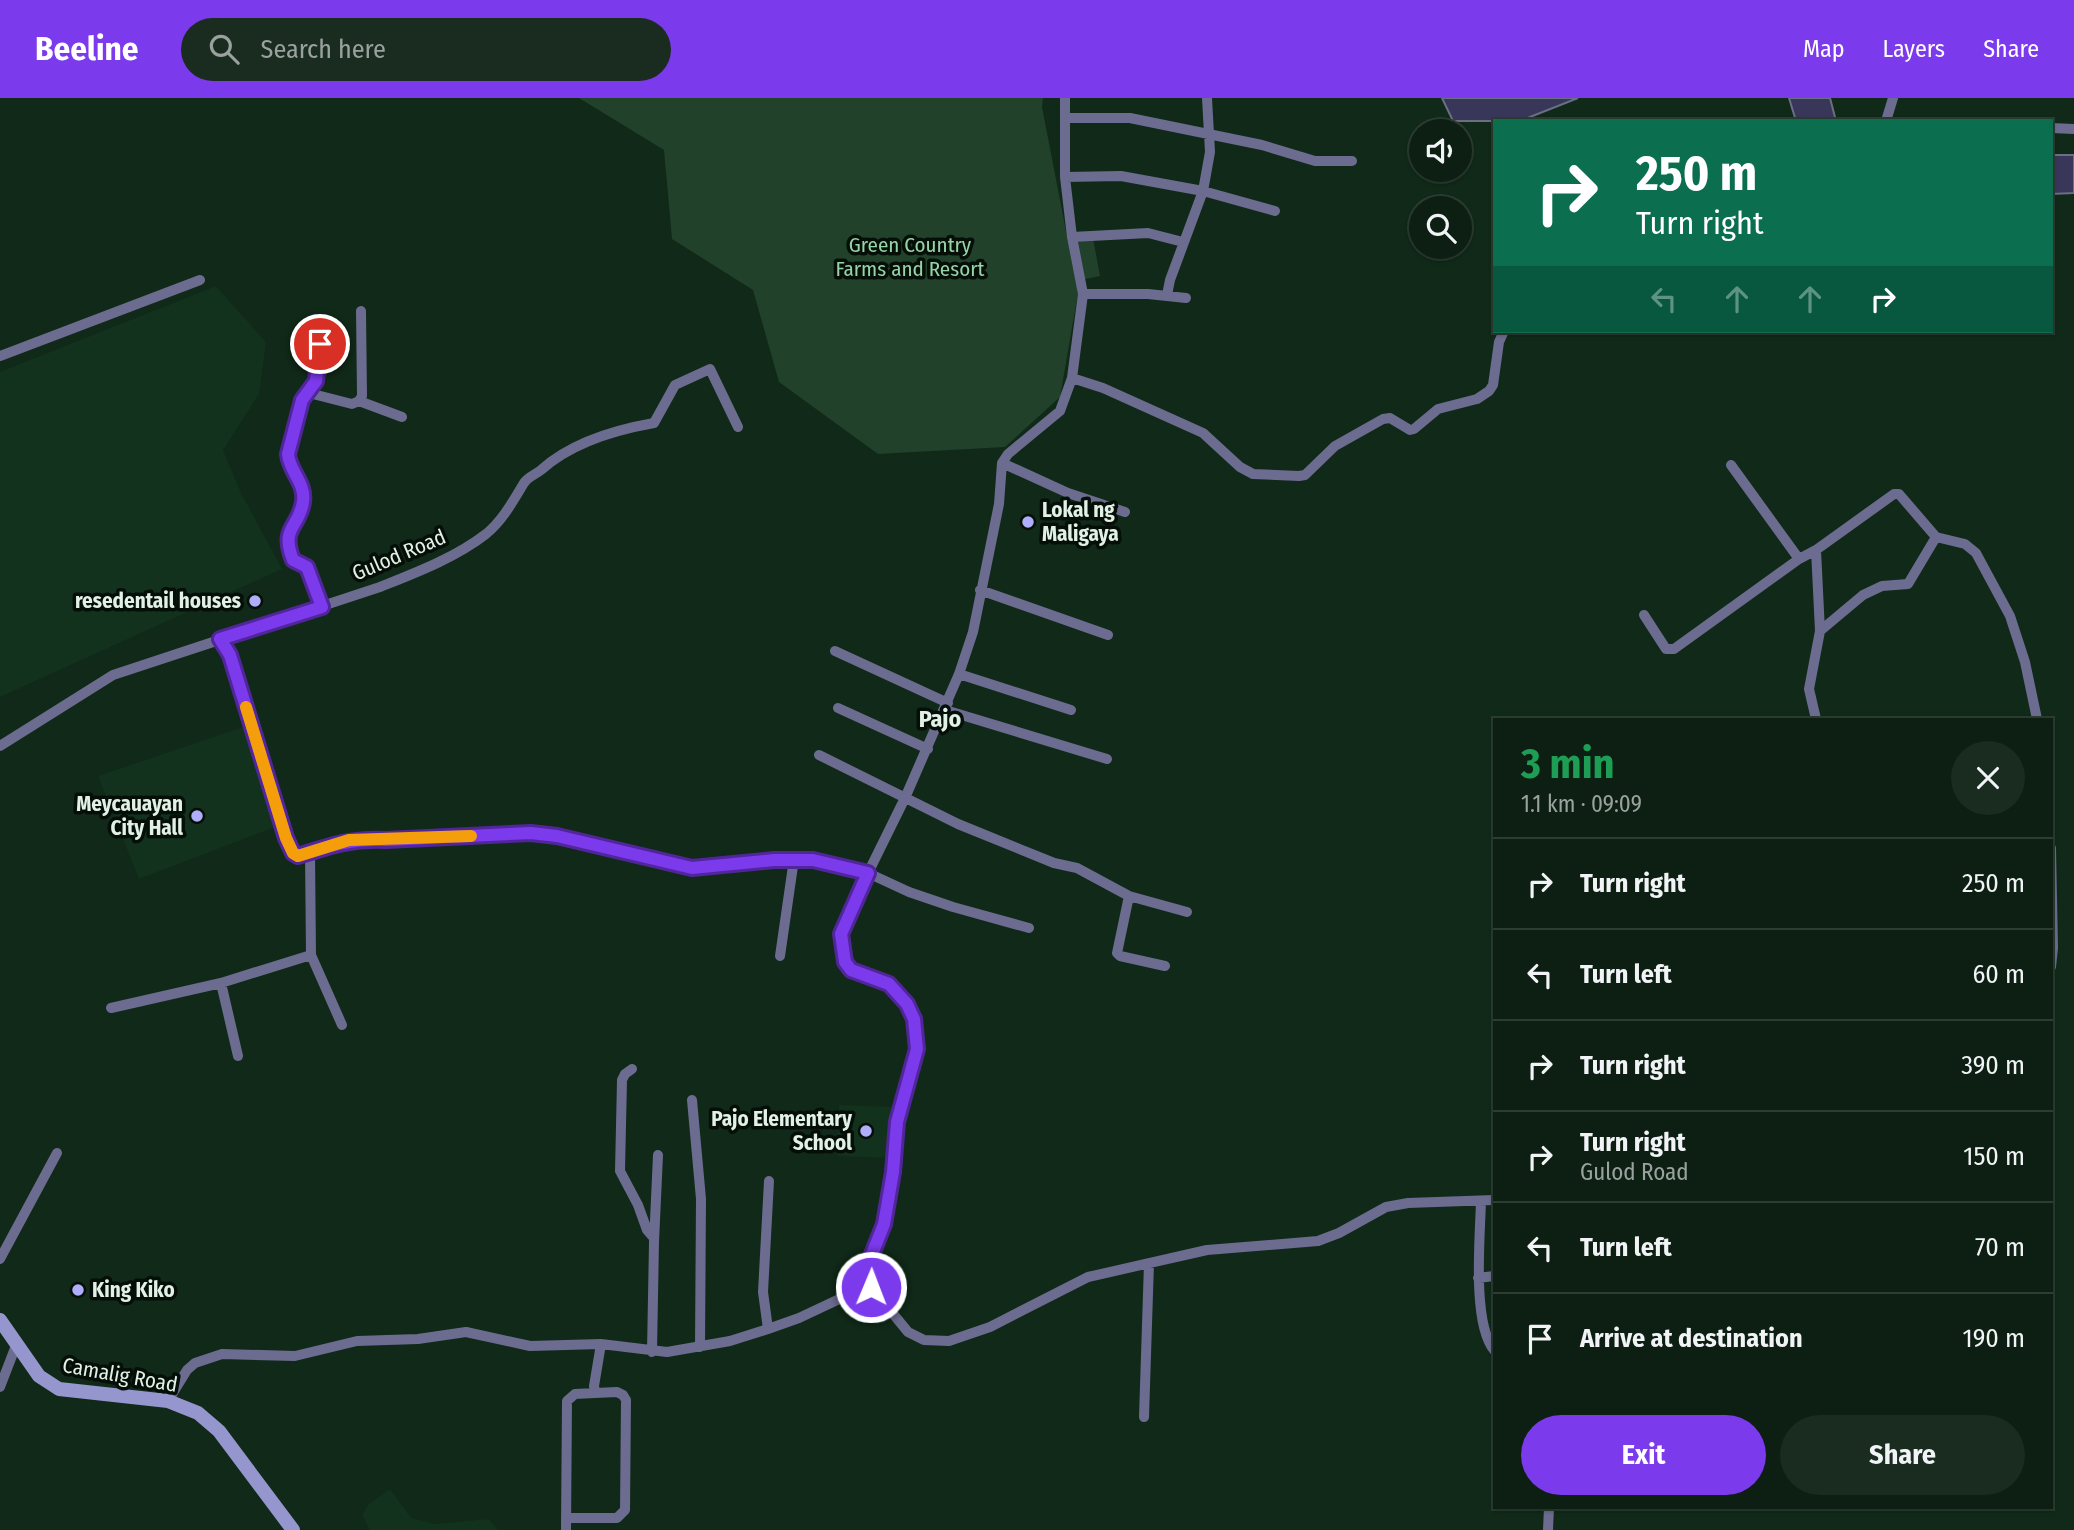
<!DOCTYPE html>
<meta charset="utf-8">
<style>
:root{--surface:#0c1f12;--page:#1a2c20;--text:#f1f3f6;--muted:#9aa29f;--line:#2c3d32;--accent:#7c3aed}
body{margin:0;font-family:"Fira Sans Condensed",sans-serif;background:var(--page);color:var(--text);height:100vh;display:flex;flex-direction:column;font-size:26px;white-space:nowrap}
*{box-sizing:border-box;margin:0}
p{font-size:23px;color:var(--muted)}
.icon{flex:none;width:38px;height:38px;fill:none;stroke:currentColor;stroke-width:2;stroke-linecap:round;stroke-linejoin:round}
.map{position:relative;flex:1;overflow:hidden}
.details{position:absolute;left:1493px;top:620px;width:560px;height:791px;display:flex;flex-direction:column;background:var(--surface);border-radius:0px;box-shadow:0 2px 5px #0004,0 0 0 2px var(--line)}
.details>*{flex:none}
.top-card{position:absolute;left:1493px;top:21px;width:560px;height:214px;border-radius:0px;box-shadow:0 2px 5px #0004,0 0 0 2px var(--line);background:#0b6e4f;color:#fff;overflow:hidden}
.tools{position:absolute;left:1409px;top:21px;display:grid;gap:14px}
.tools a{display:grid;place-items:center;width:63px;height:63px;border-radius:50%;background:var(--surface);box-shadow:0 2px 5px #0004,0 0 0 2px var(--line);font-size:35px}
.pin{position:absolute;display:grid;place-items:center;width:60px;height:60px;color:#fff;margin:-30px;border:4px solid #fff;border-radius:50%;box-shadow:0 2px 7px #0007}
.me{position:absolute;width:77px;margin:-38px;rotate:1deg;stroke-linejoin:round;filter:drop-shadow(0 0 5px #0008)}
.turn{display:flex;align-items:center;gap:24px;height:147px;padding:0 28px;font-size:32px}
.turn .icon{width:91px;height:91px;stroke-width:2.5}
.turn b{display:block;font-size:49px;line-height:60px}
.lanes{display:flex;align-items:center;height:66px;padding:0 28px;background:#0003;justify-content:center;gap:35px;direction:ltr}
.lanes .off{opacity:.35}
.round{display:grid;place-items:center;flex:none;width:74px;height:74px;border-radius:37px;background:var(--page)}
.summary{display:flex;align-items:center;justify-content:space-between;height:119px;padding:0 28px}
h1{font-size:42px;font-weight:700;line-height:52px;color:#1e9e55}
.primary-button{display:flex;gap:14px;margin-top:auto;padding:14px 28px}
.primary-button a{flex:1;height:80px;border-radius:42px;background:var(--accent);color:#fff;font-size:28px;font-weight:700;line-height:80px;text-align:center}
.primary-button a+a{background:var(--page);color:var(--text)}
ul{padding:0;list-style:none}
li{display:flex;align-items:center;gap:21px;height:91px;padding:0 28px;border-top:2px solid var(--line)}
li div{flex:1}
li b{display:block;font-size:26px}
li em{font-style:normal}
header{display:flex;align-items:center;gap:42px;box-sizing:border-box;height:98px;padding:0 35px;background:var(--accent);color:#fff}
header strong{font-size:33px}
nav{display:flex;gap:38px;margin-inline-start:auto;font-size:24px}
.search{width:490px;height:63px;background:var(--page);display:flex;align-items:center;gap:18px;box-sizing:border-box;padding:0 24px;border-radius:38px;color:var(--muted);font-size:26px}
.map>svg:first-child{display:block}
.built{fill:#12321d}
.green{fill:#21412b}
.water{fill:#38375a;stroke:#6b6f84;stroke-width:2}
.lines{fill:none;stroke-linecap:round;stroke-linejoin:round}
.minor{stroke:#6b6c8f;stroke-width:10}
.secondary{stroke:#9596cd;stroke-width:14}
.route-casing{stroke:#51269a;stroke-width:18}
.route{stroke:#7c3aed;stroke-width:12}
.slow{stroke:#f59e0b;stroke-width:12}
.poi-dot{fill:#aeaefb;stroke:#050f08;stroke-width:2.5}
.labels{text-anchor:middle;stroke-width:7;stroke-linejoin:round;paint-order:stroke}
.park-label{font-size:21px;fill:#96d4a8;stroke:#050f08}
.poi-label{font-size:21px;font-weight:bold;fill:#e2f1e6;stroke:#050f08;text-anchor:end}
.street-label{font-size:21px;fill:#e2f1e6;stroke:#050f08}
.quarter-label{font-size:24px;font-weight:bold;fill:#e2f1e6;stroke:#050f08}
</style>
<header>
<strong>Beeline</strong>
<div class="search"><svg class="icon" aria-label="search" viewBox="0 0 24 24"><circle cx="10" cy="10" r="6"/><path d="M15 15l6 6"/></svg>Search here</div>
<nav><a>Map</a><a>Layers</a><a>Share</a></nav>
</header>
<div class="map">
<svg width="2074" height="1432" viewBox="0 0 2074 1432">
<rect width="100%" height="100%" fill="#102918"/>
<path class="built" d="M216,188l50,56 -7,52 -36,56 18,43 41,76 -282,128v-325z
M246,628l34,99 -141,54 -41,-103z
M839,1007l58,2 -6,51 -53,-2z
M390,1391l21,29 24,6 54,-5 9,11h-128l-8,-15 7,-11z"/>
<path class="green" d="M579,0h464l-1,9 36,186 -18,104 -55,50 -127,7 -99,-72 -26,-92 -81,-51 -8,-89z
M1093,140l7,38 -19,4 -8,-39z"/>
<path class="water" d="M1442,0h136l-58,23h-67z
M1789,0h41l6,23h-40z
M2051,57h23v38l-23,1z"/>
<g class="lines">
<path class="minor" d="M1065,0v79l7,60 11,57 -11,84 -12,33 -52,43 -6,9 -3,41 -26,128 -14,42 -54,124 -37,75 -27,62 4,27 6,8 38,14 18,20 7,15 2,11 1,19 -20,73 -8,76 -8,35 -16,39 2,14 4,1 37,45 16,8 25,1 41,-14 98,-50 119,-27 111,-9 21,-8 47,-26 22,-4 86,-3
M1065,20h65l132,27 53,16h37
M1886,23l7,-23
M2051,30l23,1
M1065,79l56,-1 82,15 72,20
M1072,139l76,-4 35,9
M1083,196h65l38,4
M1167,197l3,-15 33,-89 7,-39 -3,-54
M320,246l-4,37 -14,18 -14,55c1,17 18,29 15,48 -4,26 -22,25 -10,58l13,5 16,42
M0,258l200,-76
M1072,280l31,10 100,45 37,34 13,7 46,2 6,-1 30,-29 48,-27 7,-1 20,12 4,-1 24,-20 39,-10 12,-8 4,-6 6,-43 5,-11
M305,294l47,12 7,-3 3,-5 -1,-85
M359,303l43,16
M1002,365l66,30 57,19
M1731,367l68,94
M980,492l128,45
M1644,517l22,34h8l125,-90 17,-9 78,-56h5l37,43 29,7 11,9 34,63 15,46 12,57
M1820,533l43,-36 19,-9 26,-2 28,-47
M220,541l10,16 56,183 7,16 4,3c31,-11 57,-19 89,-17l145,-7 26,3 135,32 82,-8h39l55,13 41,19 44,15 76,21
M835,553l113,52
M959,576l112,36
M838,610l90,41
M945,612l162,49
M1816,621l-7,-30 11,-58 -4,-81
M0,648l113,-71 267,-88c35,-14 75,-29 106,-53 17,-14 27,-33 38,-51 5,-7 11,-8 17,-13 30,-27 73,-40 113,-47l21,-38 35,-16 28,58
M819,657l139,69 96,39 23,5 52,28 58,16
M2051,750l2,100 -2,19
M1129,798l-12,57 3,3 45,10
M311,857l31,70
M780,858l14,-97
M221,885l17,73
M111,910l110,-25 90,-28 -1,-103
M632,971l-7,5 -3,6 -2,91 18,34 9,25 7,8
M692,1002l9,99 -1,148
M1481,1103c-1,36 -9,122 13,149
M0,1161l57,-106
M1478,1180l16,-2
M768,1231l-5,-37 6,-111
M652,1254l2,-110 4,-87
M0,1289l17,-44
M168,1303l19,-31 8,-7 27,-9 73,2 62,-15 61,-2 48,-7 64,14 71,-2 66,8 63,-11 38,-12 31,-11 68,-32
M1144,1319l5,-154
M566,1420h51l8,-8 1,-110 -3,-5 -6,-3 -22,1
M566,1432l1,-129 8,-7 20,-1 -1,-7 7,-42
M1548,1432l1,-23"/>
<path class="secondary" d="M0,1222l39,56 20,13 109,12 30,12 21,18 74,99"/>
</g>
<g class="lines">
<g class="route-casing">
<path id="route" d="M320,246l-4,37 -14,19 -14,54c1,17 18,29 15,48 -4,26 -23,25 -10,58l14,7 15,40 -102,32 10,16 56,183 7,15 5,3c31,-10 54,-18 88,-16l145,-7 26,3 135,32 82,-8h39l55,13 -27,61 4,28 6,8 38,14 18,20 7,15 3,30 -20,73 -4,50 -9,52 -19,48 2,14 4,1"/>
</g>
<use href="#route" class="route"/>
<path class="slow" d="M246,609l40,131 7,15 5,3 51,-16 122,-4"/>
</g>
<g class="poi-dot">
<circle cx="1028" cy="424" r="7"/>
<circle cx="255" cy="503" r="7"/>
<circle cx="197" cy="718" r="7"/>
<circle cx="866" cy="1033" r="7"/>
<circle cx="78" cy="1192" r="7"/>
</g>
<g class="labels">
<g class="park-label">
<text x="910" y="154">Green Country<tspan x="910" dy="24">Farms and Resort</tspan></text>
</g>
<g class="poi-label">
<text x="1042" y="419" text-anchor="start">Lokal ng<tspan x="1042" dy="24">Maligaya</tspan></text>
<text x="241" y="510">resedentail houses</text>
<text x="183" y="713">Meycauayan<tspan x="183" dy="24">City Hall</tspan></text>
<text x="852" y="1028">Pajo Elementary<tspan x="852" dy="24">School</tspan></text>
<text x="92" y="1199" text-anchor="start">King Kiko</text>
</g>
<g class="street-label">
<text transform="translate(399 457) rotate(-23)" y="7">Gulod Road</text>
<text transform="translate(120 1277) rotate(10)" y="7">Camalig Road</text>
</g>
<g class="quarter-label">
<text x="940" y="629">Pajo</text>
</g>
</g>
</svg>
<div class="tools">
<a><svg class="icon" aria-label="sound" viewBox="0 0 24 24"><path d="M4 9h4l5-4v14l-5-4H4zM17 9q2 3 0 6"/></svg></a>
<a><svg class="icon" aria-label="search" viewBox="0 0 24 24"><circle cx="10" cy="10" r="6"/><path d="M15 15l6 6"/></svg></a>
</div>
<div class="pin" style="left:320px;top:246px;background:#d93025"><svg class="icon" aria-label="arrive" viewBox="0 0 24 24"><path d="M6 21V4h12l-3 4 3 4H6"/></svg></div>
<svg class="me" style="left:871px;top:1189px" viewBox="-20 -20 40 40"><circle r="17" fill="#7c3aed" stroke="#fff" stroke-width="3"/><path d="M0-11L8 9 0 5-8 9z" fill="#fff"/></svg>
<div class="top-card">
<div class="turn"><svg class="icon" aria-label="right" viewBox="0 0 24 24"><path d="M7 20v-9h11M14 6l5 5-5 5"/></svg><div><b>250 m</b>Turn right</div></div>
<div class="lanes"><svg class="icon off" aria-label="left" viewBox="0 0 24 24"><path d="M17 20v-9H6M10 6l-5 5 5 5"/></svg><svg class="icon off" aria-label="ahead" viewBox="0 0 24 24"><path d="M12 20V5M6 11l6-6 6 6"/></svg><svg class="icon off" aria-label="ahead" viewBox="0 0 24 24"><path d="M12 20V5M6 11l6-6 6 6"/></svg><svg class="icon" aria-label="right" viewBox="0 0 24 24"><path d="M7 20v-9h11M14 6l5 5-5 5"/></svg></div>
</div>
<section class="details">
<div class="summary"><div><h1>3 min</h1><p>1.1 km · 09:09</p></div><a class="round"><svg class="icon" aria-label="close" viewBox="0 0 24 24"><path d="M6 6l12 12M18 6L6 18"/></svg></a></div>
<ul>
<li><svg class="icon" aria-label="right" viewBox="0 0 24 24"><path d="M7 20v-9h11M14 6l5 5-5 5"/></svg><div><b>Turn right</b></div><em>250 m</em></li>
<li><svg class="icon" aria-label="left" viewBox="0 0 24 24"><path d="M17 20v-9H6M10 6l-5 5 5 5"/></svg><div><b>Turn left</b></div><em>60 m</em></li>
<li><svg class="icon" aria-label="right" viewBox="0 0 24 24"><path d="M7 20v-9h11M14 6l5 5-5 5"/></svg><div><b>Turn right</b></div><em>390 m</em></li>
<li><svg class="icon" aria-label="right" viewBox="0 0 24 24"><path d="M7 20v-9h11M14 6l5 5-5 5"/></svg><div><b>Turn right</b><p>Gulod Road</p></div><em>150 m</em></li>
<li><svg class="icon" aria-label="left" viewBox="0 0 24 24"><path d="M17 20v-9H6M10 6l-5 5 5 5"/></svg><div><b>Turn left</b></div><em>70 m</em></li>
<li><svg class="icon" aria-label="arrive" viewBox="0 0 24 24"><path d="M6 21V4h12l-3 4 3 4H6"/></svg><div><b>Arrive at destination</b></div><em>190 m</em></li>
</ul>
<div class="primary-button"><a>Exit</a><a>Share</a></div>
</section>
</div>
